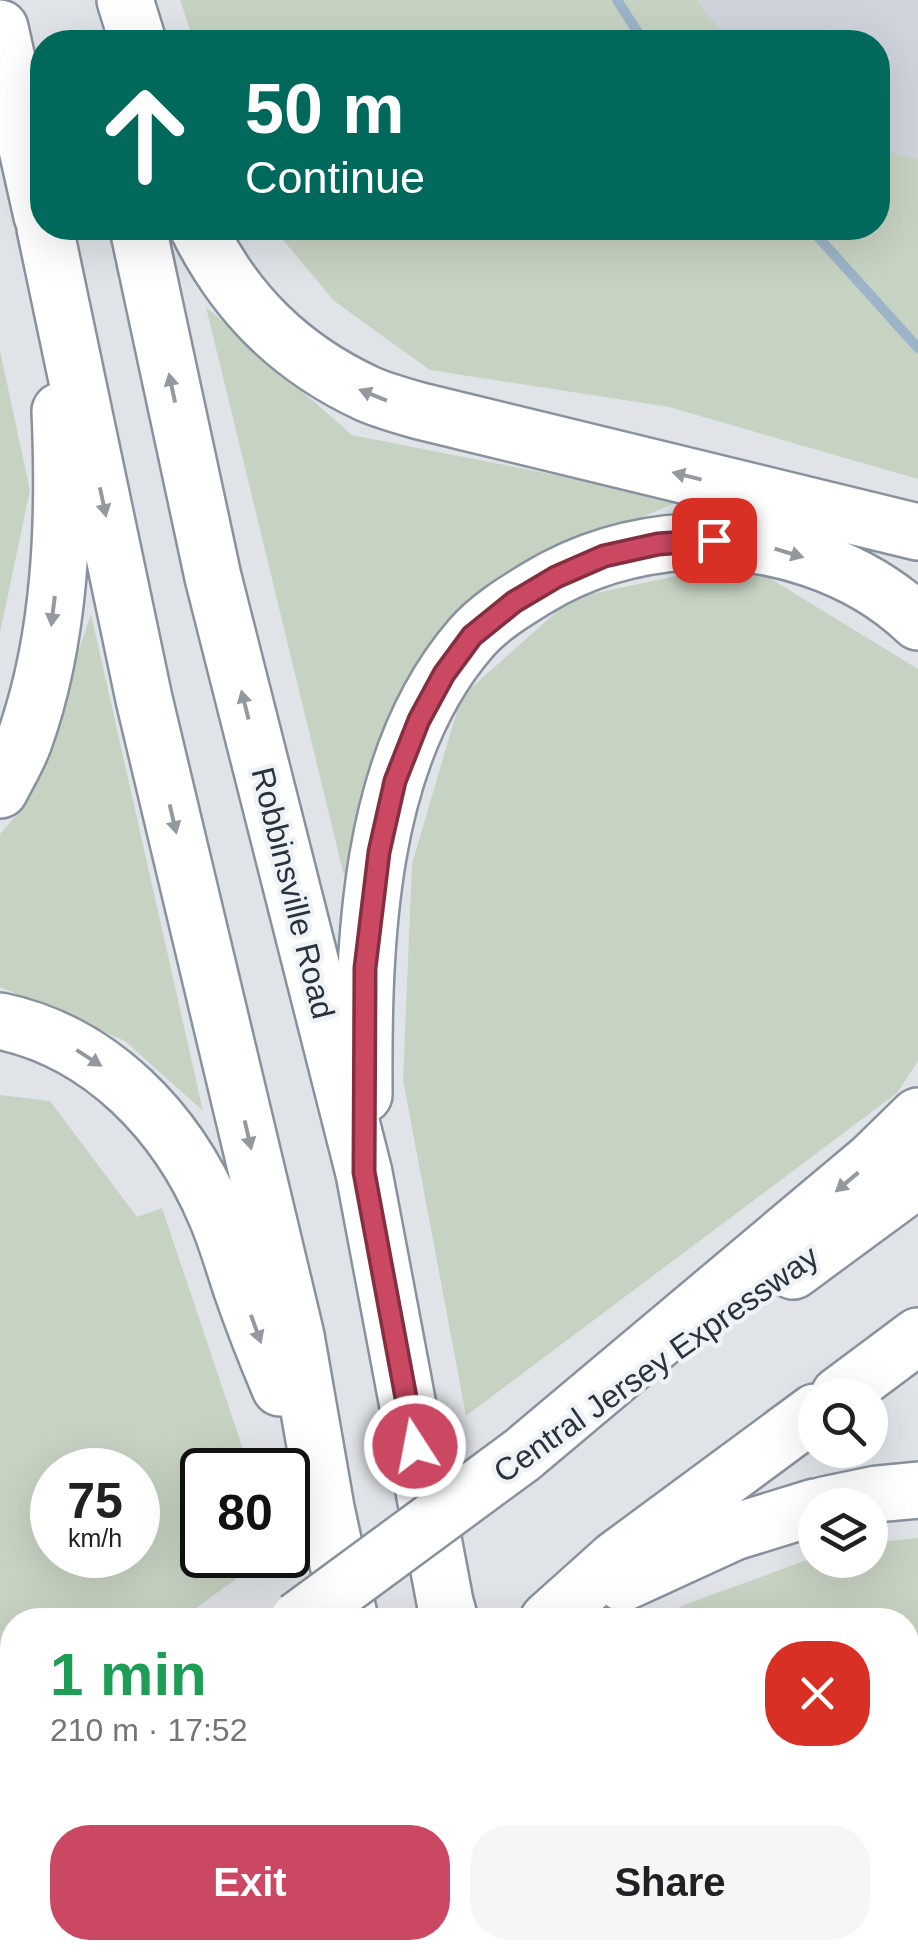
<!DOCTYPE html>
<meta charset="utf-8">
<style>
:root{--surface:#fff;--page:#f6f6f6;--text:#202124;--muted:#757577;--accent:#cb4863}
body{margin:0;font-family:Helvetica,sans-serif;background:var(--page);color:var(--text);height:100vh;display:flex;flex-direction:column;font-size:38px;white-space:nowrap}
*{box-sizing:border-box;margin:0}
p{font-size:32px;color:var(--muted)}
.icon{flex:none;width:55px;height:55px;fill:none;stroke:currentColor;stroke-width:2;stroke-linecap:round;stroke-linejoin:round}
.map{position:relative;flex:1;overflow:hidden}
.side{position:absolute;left:0px;top:1608px;width:920px;height:352px;display:flex;flex-direction:column;background:var(--surface);border-radius:40px 40px 0 0;box-shadow:0 10px 40px #0002}
.side>*{flex:none}
.hud{position:absolute;left:30px;top:30px;width:860px;height:210px;border-radius:40px;box-shadow:0 10px 40px #0002;background:#00695c;color:#fff;overflow:hidden}
.fabs{position:absolute;left:798px;top:1378px;display:grid;gap:20px}
.fabs a{display:grid;place-items:center;width:90px;height:90px;border-radius:50%;background:var(--surface);box-shadow:0 10px 40px #0002;font-size:50px}
.speed{position:absolute;left:30px;top:1448px;display:flex;gap:20px;font-size:50px;font-weight:700;text-align:center}
.speed>*{display:grid;place-content:center;width:130px;height:130px;border-radius:50%;background:var(--surface);box-shadow:0 10px 40px #0002;line-height:1}
.speed small{font-size:25px;font-weight:400}
.speed .limit{border:5px solid #111;border-radius:15px;background:#fff;color:#111}
.pin{position:absolute;display:grid;place-items:center;width:85px;height:85px;color:#fff;margin:-42px;border-radius:20px;box-shadow:0 5px 15px #0006}
.me{position:absolute;width:110px;margin:-55px;rotate:349deg;stroke-linejoin:round;filter:drop-shadow(0 0 8px #0008)}
.turn{display:flex;align-items:center;gap:35px;height:210px;padding:0 50px;font-size:45px}
.turn .icon{width:130px;height:130px;stroke-width:2.5}
.turn b{display:block;font-size:70px;line-height:85px}
.round{display:grid;place-items:center;flex:none;width:105px;height:105px;border-radius:40px;background:var(--page)}
.head{display:flex;align-items:center;justify-content:space-between;height:170px;padding:0 50px}
h1{font-size:60px;font-weight:800;line-height:75px;color:#1e9e55}
.primary-button{display:flex;gap:20px;margin-top:auto;padding:20px 50px}
.primary-button a{flex:1;height:115px;border-radius:40px;background:var(--accent);color:#fff;font-size:40px;font-weight:800;line-height:115px;text-align:center}
.primary-button a+a{background:var(--page);color:var(--text)}
.map>svg:first-child{display:block}
.built{fill:#cfd3db}
.green{fill:#c7d3c2;fill-rule:evenodd}
.lines{fill:none;stroke-linecap:round;stroke-linejoin:round}
.stream{stroke:#9cb4c8;stroke-width:10}
.highway-casing{stroke:#88929f;stroke-width:60}
.highway{stroke:#fff;stroke-width:55}
.highway-bridge-casing{stroke:#88929f;stroke-width:60;stroke-linecap:butt}
.highway-bridge{stroke:#fff;stroke-width:55}
.oneway{fill:#9499a0}
.route-casing{stroke:#842f40;stroke-width:25}
.route{stroke:#cb4863;stroke-width:18}
.labels{text-anchor:middle;stroke-width:9;stroke-linejoin:round;paint-order:stroke}
.street-label{font-size:32px;fill:#293340;stroke:#f0f3f6}
</style>
<div class="map">
<svg width="918" height="1958" viewBox="0 0 918 1958">
<rect width="100%" height="100%" fill="#e0e4e9"/>
<path class="built" d="M697,0h221v159l-40,-10v-107h-148z"/>
<path class="green" d="M180,0h517l33,42h-536z
M878,149l40,10v320l-249,-72 -239,-37 -96,-69 -61,-73h605z
M206,307l146,128 331,65 -155,64 -135,161 -47,159z
M0,351l30,139 -30,143z
M743,562l175,107v392l-21,32 -431,323 -63,-336 9,-216 49,-167 111,-99z
M91,614l112,497 -78,-70 -125,-54v-153l27,-31z
M0,1095l50,6 87,116 25,-9 88,262h-48v85h56l-11,16 -67,49h-168v122l-12,10zM52,1470h86v85h-86z
M918,1538v420h-269l-4,-10h263v-328h-246l19,-14 134,-49v3h55v-17z
M210,1948h134l2,10h-150z"/>
<g class="lines">
<path class="stream" d="M617,0l27,42
M810,228l108,120"/>
<g class="highway-casing">
<path id="highway" d="M125,0l13,42
M0,28l42,188
M45,228l99,471 152,637 30,172 24,112
M138,228l75,349 151,596 81,429 5,18
M198,228c38,76 92,130 170,166 16,7 34,12 52,17l498,121
M0,790c8,-16 18,-32 24,-49 37,-102 41,-222 36,-330
M0,1021c101,21 177,101 216,194 10,23 17,48 25,72 12,35 25,68 39,101
M364,1095c-1,-150 3,-337 107,-457 17,-20 43,-36 66,-50 46,-28 97,-43 151,-46 81,-5 171,23 230,80
M793,1271l125,-92
M839,1395l79,-59
M522,1455l351,-295 45,-44
M824,1505l53,-11 41,-4
M623,1583l111,-51 81,-25
M548,1620l68,-61 199,-147
M0,1753l12,-4
M0,1851l12,-9
M420,1948l3,10
M526,1948l2,10
M568,1948l3,10
M69,1958l16,-10"/>
</g>
<use href="#highway" class="highway"/>
<g class="highway-bridge-casing">
<path id="highway-bridge" d="M298,1620l224,-165"/>
</g>
<use href="#highway-bridge" class="highway-bridge"/>
</g>
<defs><path id="oneway-solid" d="M-6-.8H1V-3.2L6.5 0L1 3.2V.8H-6Z" transform="scale(2.5)"/></defs>
<g class="oneway">
<use href="#oneway-solid" transform="translate(172 388) rotate(-102)"/>
<use href="#oneway-solid" transform="translate(373 395) rotate(-158)"/>
<use href="#oneway-solid" transform="translate(687 476) rotate(-166)"/>
<use href="#oneway-solid" transform="translate(103 502) rotate(78)"/>
<use href="#oneway-solid" transform="translate(789 553) rotate(17)"/>
<use href="#oneway-solid" transform="translate(53 611) rotate(97)"/>
<use href="#oneway-solid" transform="translate(245 705) rotate(-104)"/>
<use href="#oneway-solid" transform="translate(173 819) rotate(77)"/>
<use href="#oneway-solid" transform="translate(89 1058) rotate(33)"/>
<use href="#oneway-solid" transform="translate(248 1135) rotate(77)"/>
<use href="#oneway-solid" transform="translate(847 1182) rotate(140)"/>
<use href="#oneway-solid" transform="translate(256 1329) rotate(70)"/>
</g>
<g class="lines">
<g class="route-casing">
<path id="route" d="M415,1446l-51,-274 1,-204 14,-116 16,-71 24,-61 25,-46 28,-38 42,-34 42,-25 48,-21 54,-12 56,-4"/>
</g>
<use href="#route" class="route"/>
</g>
<g class="labels">
<g class="street-label">
<text transform="translate(293 893) rotate(76)" y="11">Robbinsville Road</text>
<text transform="translate(656 1364) rotate(-35)" y="11">Central Jersey Expressway</text>
</g>
</g>
</svg>
<div class="fabs">
<a><svg class="icon" aria-label="search" viewBox="0 0 24 24"><circle cx="10" cy="10" r="6"/><path d="M15 15l6 6"/></svg></a>
<a><svg class="icon" aria-label="layers" viewBox="0 0 24 24"><path d="M12 4l9 5-9 5-9-5zM3 14l9 5 9-5"/></svg></a>
</div>
<div class="speed"><div>75<small>km/h</small></div><div class="limit">80</div></div>
<div class="pin" style="left:714px;top:540px;background:#d93025"><svg class="icon" aria-label="arrive" viewBox="0 0 24 24"><path d="M6 21V4h12l-3 4 3 4H6"/></svg></div>
<svg class="me" style="left:415px;top:1446px" viewBox="-20 -20 40 40"><circle r="17" fill="#cb4863" stroke="#fff" stroke-width="3"/><path d="M0-11L8 9 0 5-8 9z" fill="#fff"/></svg>
<div class="hud">
<div class="turn"><svg class="icon" aria-label="ahead" viewBox="0 0 24 24"><path d="M12 20V5M6 11l6-6 6 6"/></svg><div><b>50 m</b>Continue</div></div>
</div>
<section class="side">
<div class="head"><div><h1>1 min</h1><p>210 m · 17:52</p></div><a class="round" style="background:#d93025;color:#fff"><svg class="icon" aria-label="close" viewBox="0 0 24 24"><path d="M6 6l12 12M18 6L6 18"/></svg></a></div>
<div class="primary-button"><a>Exit</a><a>Share</a></div>
</section>
</div>
